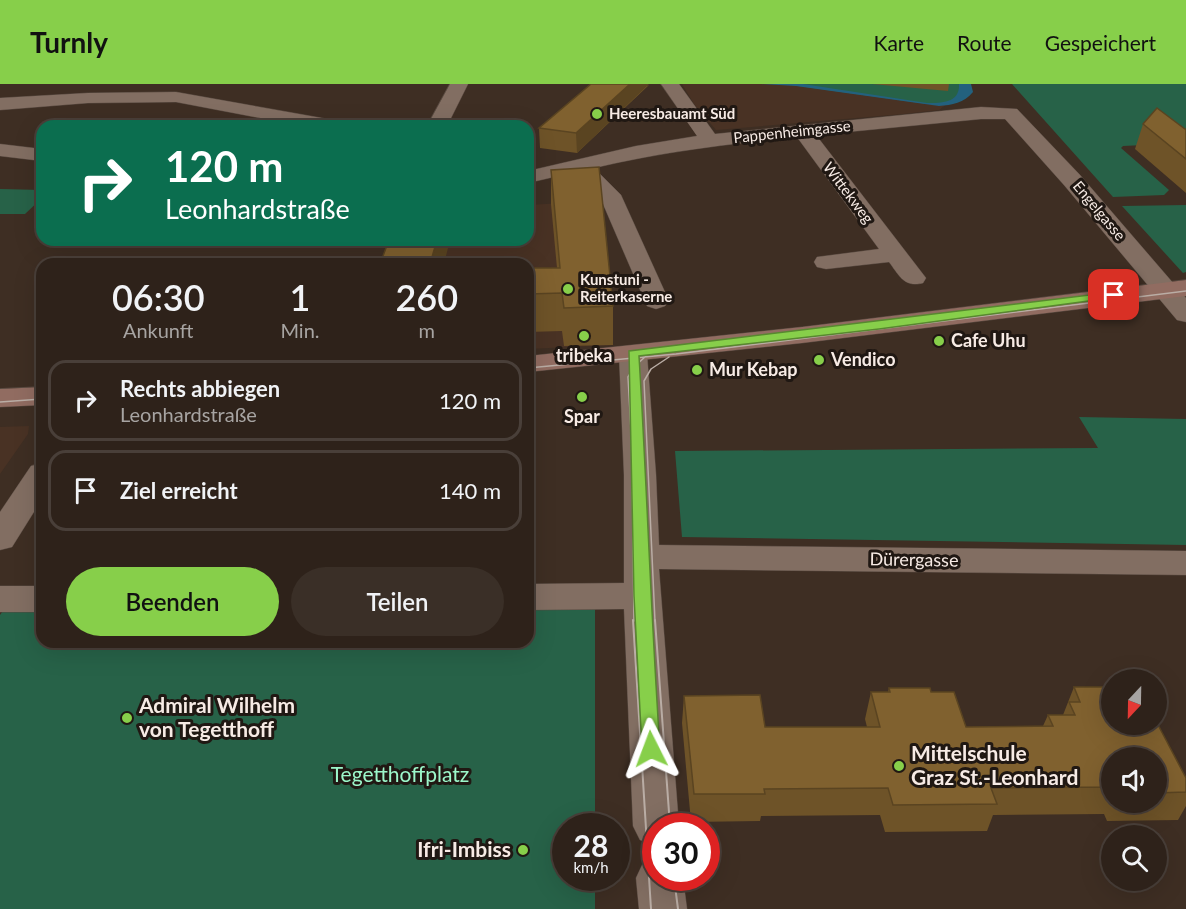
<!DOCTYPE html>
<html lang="de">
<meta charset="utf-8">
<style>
:root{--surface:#2e221a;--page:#3a2f27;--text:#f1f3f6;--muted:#a7a4a2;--line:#493f39;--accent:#87cf4a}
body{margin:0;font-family:Lato,sans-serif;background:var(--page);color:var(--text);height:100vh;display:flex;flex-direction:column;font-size:22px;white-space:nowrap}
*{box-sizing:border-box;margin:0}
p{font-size:20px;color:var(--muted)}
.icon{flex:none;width:33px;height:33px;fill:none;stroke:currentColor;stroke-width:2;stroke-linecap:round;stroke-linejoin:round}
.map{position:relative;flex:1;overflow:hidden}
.sheet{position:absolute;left:36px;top:174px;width:498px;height:390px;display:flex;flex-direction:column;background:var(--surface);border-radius:18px;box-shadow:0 6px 24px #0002,0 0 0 2px var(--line)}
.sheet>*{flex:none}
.banner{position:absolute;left:36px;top:36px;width:498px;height:126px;border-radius:18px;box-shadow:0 6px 24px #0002,0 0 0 2px var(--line);background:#0b6e4f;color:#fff;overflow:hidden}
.needle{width:39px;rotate:202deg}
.controls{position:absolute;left:1101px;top:585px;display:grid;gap:12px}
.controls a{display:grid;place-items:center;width:66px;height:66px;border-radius:50%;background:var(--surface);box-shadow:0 6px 24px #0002,0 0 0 2px var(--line);font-size:30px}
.speed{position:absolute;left:552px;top:729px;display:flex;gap:12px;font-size:30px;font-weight:700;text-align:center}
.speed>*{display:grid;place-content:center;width:78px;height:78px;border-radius:50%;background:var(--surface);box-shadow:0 6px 24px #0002,0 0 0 2px var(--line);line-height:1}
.speed small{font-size:15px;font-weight:400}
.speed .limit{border:9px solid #d22;background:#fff;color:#111}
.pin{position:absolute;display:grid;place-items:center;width:51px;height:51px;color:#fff;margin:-26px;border-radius:12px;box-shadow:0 3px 9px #0006}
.me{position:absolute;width:66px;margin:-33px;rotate:357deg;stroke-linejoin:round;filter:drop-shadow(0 0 4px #0008)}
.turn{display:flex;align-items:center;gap:21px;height:126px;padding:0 30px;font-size:27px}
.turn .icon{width:78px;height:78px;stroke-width:2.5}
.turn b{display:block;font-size:42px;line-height:51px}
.eta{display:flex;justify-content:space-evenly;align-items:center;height:102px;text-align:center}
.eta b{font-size:36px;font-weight:600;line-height:42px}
.primary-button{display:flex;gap:12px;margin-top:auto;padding:12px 30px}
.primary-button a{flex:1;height:69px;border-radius:36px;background:var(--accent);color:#111;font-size:24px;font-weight:600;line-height:69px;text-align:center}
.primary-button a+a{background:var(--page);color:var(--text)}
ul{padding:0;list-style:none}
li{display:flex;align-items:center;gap:18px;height:81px;margin:0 12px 9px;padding:0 18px;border:3px solid var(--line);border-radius:18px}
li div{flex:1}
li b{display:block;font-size:22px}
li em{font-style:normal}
header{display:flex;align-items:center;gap:36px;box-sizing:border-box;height:84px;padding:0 30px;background:var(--accent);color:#111}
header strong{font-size:28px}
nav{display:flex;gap:33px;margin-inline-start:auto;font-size:21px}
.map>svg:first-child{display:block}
.built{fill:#493224}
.green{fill:#276248}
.water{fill:#23617e}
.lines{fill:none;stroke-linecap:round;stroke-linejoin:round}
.street-casing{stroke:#574940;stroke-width:1}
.secondary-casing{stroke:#574940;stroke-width:1}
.street{fill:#826e62;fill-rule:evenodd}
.secondary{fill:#916c61;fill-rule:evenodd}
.tram-far1{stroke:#baada5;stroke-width:1.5}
.tram{stroke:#baada5;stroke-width:2}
.wall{fill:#6e5328;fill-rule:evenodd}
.shaded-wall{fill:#5a4421}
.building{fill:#80612f;stroke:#5a4421;stroke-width:1.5}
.route{fill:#87cf4a;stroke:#588730;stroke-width:1.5}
.poi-dot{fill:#87cf4a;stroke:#201813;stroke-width:2}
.labels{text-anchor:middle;stroke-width:6;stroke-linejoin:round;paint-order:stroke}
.far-poi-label{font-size:15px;font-weight:bold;fill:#f7ebe5;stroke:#201813;text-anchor:start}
.far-street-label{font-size:15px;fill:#f7ebe5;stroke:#201813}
.poi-label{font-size:18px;font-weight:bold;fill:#f7ebe5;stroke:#201813;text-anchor:start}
.street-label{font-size:18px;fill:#f7ebe5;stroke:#201813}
.near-poi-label{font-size:21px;font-weight:bold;fill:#f7ebe5;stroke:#201813;text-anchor:start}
.near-park-label{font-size:21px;fill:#9cf7ca;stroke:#201813}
</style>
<header>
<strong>Turnly</strong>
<nav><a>Karte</a><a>Route</a><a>Gespeichert</a></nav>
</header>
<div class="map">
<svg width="1186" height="825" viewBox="0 0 1186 825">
<rect width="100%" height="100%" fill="#3e2e23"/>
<path class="built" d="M682,0h102l164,19 -9,7 -36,4 -187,16 -22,-26z
M600,117l13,144 -85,4v-85h-130l8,-24h122v-35z
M29,342l-1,8 -28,40v-47z"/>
<path class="green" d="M784,0h180l2,8 -18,11 -21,1z
M1012,0h174v59l-63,3 -2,2 48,42 -5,5 -51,2z
M0,105l42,1v8l-17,16h-25z
M1186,121v67l-3,1 -61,-67z
M1079,333l107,2v126l-504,-8 -7,-86 423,-3z
M5,524h37v34h486v-33h67v217h-29v52h29v31h-595v-294z"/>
<path class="water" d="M761,0h42l124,19c15,0 33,0 32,-19h12l2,8c-9,11 -21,13 -34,14l-143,-20z"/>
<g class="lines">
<g class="street-casing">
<path id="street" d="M450,0h18l-21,42h-20z
M661,0h18l36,50 266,-27 36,2 63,66 106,123v24l-9,-2 -113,-135 -59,-66h-24l-165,16 110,143 -3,5c-19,5 -24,-8 -34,-21l-63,7 -9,-2 -3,-5 3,-5 62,-8 -82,-112c-69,7 -136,15 -203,31l27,27 48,106 -4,5 -9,3 -9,-3 -47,-109 -25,-25 -47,11v-12l108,-25 61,-10z
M176,8l157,28 7,2 3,4h-41l-126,-24 -88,1 -88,7v-12l88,-5z
M0,60l42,5v12l-42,-5z
M633,262l10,2 4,6 9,121 3,70 527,6v24l-527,-6 20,257h-23v19l-16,-5 -7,-14 -9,-217 -96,1v-26l96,-1v-108l-5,-121 4,-6z
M42,379v36l-30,48 -12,3v-38l31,-46z
M0,502h42v26h-42z
M656,775v19h27l4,31h-48l-3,-31 7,-15z"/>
</g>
<g class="secondary-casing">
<path id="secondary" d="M1186,196v16l-384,47 -274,29v-16l274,-29z
M42,303v18l-42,2v-18z"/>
</g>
<use href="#street" class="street"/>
<use href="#secondary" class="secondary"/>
<path class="tram-far1" d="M528,284l148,-14 510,-63
M0,318l42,-3
M634,537l-2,-173 -4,-71 6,-10 12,-11
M655,537l-11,-240 7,-12 18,-12"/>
<path class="tram" d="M633,536l18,289
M655,536l15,206
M674,794l4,31"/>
</g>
<path class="wall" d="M872,0h77l-1,7z
M649,1l-72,68 -37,-5 -1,-20z
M1143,40l43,5v64l-51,-44z
M551,86l62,136v39l-49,1 -2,-15 -34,1v-38l29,-26 -6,-64z
M1074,603l112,91v28l-8,14 -71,1 -3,-7 -111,1 -6,16 -102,1 -5,-17 -119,1 -1,5 -69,1 -9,-99 2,-27 81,31h102l-2,-8 6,-27h17l1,-4 42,4 35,35 77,-1 5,-11h15zM1112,674h44v44h-44z"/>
<path class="shaded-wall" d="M630,0h19l-72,69 -1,-20z
M437,156h13l-6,24h-14z"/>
<path class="building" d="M591,0h39l-54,49 -37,-5z
M1157,24l28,21h1v30l-43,-35z
M599,83l14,139 -49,2 -2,-15 -34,1v-26h32l-9,-98z
M389,156h48l-7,24h-50z
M1074,603h38v37h44v-3l30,57v14l-30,1v-35h-44v29l-121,1 6,16 -104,1 -5,-17 -124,1 1,5h-71l-10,-98 76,-1 5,32h115l-9,-35h19l-1,-4h41l1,4h23l12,35 87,-1 -5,-11h27l-6,-13h11z"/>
<path class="route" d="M1114,208l4,1v4l-239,32 -240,27c8,131 12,262 21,393l-3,5 -6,2 -6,-2 -3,-5 -8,-153 -5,-245z"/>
<g class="poi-dot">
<circle cx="597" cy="30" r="6"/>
<circle cx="568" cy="205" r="6"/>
<circle cx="584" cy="252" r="6"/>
<circle cx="939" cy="257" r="6"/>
<circle cx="819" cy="276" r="6"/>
<circle cx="697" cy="286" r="6"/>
<circle cx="582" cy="313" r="6"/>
<circle cx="127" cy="634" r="6"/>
<circle cx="899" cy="682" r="6"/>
<circle cx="523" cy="766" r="6"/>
</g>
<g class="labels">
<g class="far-poi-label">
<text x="609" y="35">Heeresbauamt Süd</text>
<text x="580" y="201">Kunstuni -<tspan x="580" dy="17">Reiterkaserne</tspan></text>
</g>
<g class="far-street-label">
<text transform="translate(792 48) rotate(-6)" y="5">Pappenheimgasse</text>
<text transform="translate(848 109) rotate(53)" y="5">Wittekweg</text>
<text transform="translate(1099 127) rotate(50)" y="5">Engelgasse</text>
</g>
<g class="poi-label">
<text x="951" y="263">Cafe Uhu</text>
<text x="584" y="278" text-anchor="middle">tribeka</text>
<text x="831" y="282">Vendico</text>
<text x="709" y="292">Mur Kebap</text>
<text x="582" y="339" text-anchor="middle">Spar</text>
</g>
<g class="street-label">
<text transform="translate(914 476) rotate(1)" y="6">Dürergasse</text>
</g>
<g class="near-poi-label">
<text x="139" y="629">Admiral Wilhelm<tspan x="139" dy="24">von Tegetthoff</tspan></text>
<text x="911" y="677">Mittelschule<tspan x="911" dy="24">Graz St.-Leonhard</tspan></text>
<text x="511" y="773" text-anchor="end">Ifri-Imbiss</text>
</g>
<g class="near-park-label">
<text x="400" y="698">Tegetthoffplatz</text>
</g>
</g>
</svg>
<div class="controls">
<a><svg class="needle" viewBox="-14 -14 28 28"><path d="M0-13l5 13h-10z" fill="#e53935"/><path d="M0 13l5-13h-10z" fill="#a7a4a2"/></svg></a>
<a><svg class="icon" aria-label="sound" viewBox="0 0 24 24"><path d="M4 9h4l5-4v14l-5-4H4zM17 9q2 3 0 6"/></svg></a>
<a><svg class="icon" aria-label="search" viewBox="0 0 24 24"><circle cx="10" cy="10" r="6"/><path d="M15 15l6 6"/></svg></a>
</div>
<div class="speed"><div>28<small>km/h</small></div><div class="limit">30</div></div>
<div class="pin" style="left:1114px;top:211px;background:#d93025"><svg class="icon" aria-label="arrive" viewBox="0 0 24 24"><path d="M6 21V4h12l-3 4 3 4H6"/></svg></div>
<svg class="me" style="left:651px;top:665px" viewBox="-20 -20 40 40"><path d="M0-17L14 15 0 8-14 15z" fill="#87cf4a" stroke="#fff" stroke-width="4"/></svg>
<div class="banner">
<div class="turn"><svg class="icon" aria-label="right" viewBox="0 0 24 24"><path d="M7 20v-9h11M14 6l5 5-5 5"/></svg><div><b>120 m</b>Leonhardstraße</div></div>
</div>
<section class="sheet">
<div class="eta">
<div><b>06:30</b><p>Ankunft</p></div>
<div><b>1</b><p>Min.</p></div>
<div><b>260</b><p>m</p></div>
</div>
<ul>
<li><svg class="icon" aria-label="right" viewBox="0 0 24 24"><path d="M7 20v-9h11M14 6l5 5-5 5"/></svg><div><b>Rechts abbiegen</b><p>Leonhardstraße</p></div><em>120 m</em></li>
<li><svg class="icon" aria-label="arrive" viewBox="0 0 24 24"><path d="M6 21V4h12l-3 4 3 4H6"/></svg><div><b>Ziel erreicht</b></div><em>140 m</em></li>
</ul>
<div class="primary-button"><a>Beenden</a><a>Teilen</a></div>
</section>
</div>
